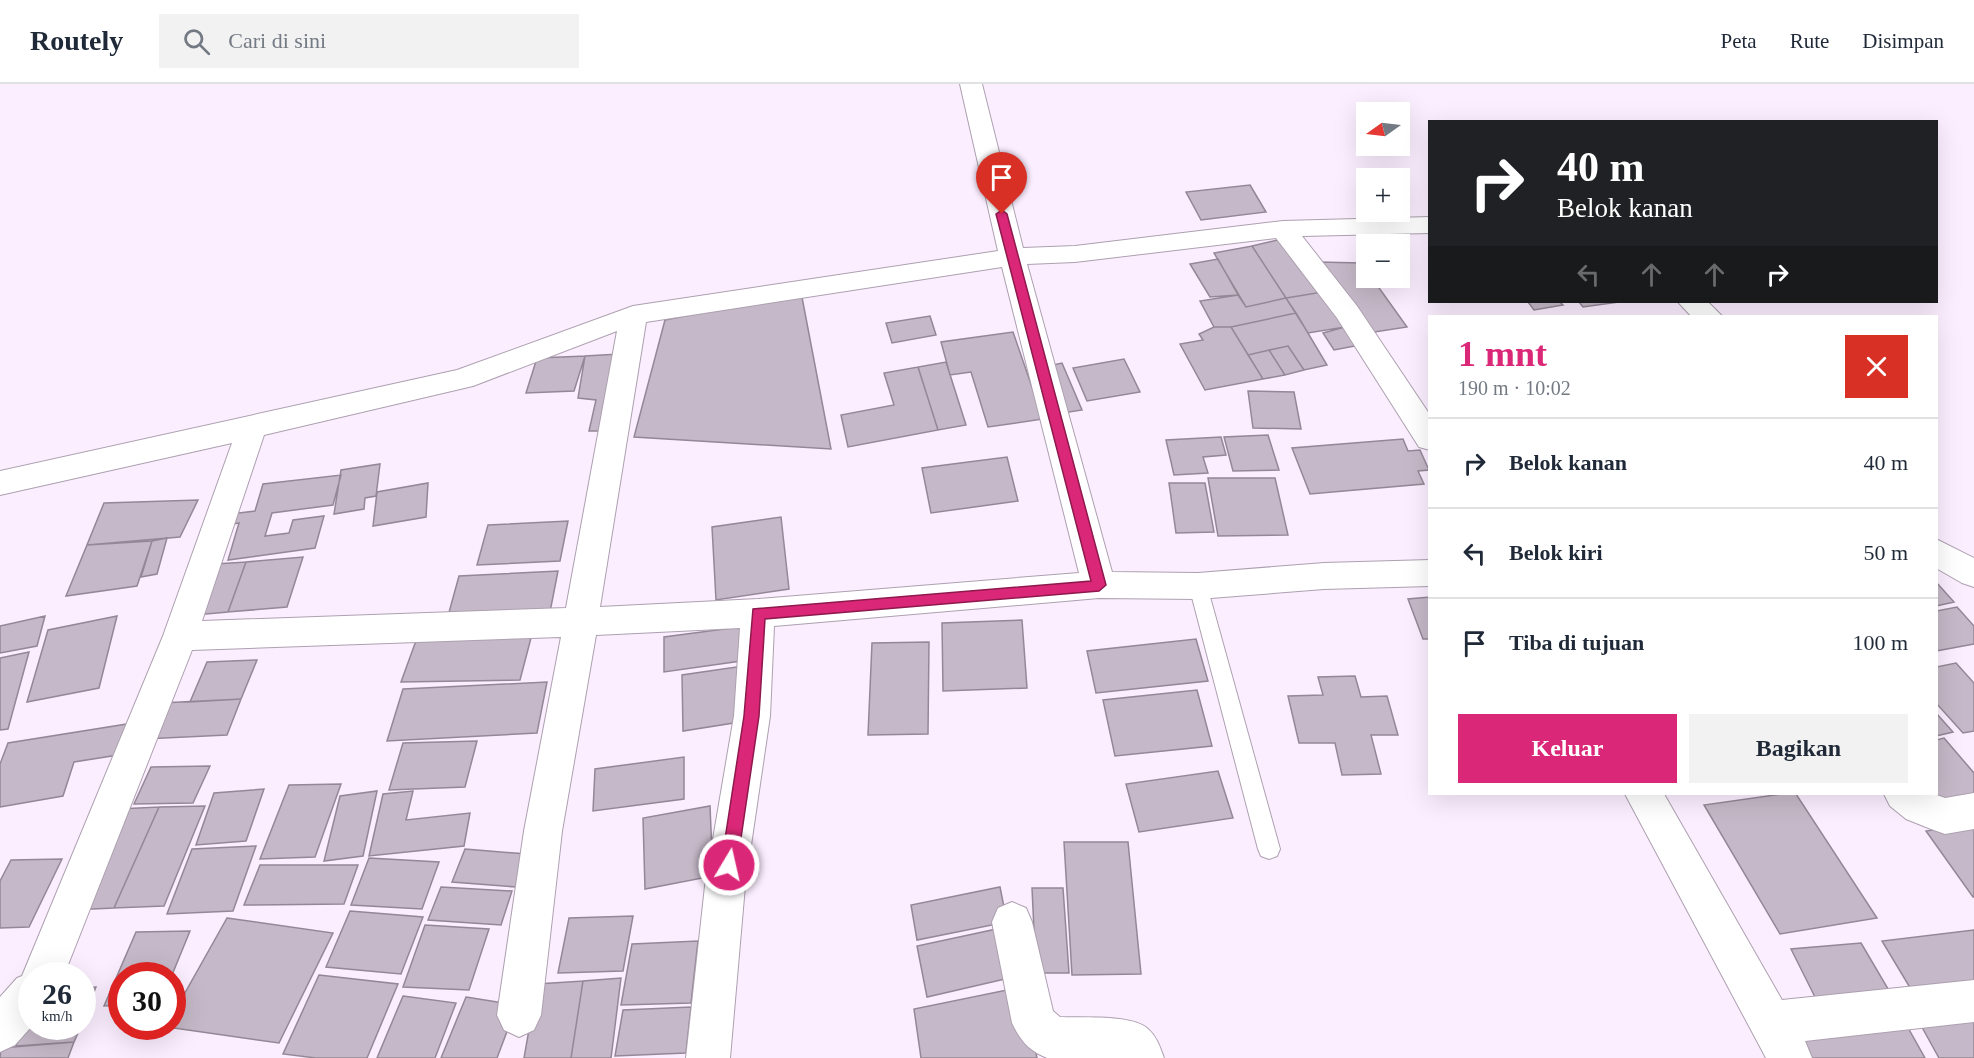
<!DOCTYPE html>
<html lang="id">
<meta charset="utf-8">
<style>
:root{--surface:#fff;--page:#f2f2f3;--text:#1f2937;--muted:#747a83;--line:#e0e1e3;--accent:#db2777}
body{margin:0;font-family:Georgia,serif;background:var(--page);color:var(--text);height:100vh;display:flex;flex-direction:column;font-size:22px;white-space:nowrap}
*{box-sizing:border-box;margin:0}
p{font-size:20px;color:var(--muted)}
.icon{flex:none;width:33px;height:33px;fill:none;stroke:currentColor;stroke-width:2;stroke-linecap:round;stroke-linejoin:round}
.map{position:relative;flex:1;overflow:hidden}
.sheet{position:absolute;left:1428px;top:231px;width:510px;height:480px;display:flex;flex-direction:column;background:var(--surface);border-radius:0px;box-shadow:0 6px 24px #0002}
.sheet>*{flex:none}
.guide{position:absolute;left:1428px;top:36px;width:510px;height:183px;border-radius:0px;box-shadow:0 6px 24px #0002;background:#202124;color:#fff;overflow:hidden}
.needle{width:39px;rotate:256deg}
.buttons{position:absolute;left:1356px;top:18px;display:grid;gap:12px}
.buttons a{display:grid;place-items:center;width:54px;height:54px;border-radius:0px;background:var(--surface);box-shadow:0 6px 24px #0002;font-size:30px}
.speed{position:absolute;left:18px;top:878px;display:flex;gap:12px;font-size:30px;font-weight:700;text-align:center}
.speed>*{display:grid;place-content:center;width:78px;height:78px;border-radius:50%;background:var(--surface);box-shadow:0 6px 24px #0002;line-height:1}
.speed small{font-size:15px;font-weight:400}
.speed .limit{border:9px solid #d22;background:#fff;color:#111}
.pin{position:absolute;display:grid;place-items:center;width:51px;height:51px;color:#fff;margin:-62px -26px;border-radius:50% 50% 50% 0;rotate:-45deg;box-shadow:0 0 6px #0007}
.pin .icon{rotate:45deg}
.me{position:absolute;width:66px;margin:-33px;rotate:9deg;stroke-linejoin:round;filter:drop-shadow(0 0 4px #0008)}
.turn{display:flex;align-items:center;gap:21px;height:126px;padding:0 30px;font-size:27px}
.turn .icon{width:78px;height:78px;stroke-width:2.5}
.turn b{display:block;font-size:42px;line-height:51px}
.lanes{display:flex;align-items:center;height:57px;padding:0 30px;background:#0003;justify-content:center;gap:30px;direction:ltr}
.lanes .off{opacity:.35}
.round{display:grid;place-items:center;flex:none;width:63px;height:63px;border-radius:0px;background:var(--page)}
.summary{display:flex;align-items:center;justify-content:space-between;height:102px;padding:0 30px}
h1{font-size:36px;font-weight:700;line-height:45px;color:var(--accent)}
.action{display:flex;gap:12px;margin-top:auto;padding:12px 30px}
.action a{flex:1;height:69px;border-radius:0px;background:var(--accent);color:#fff;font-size:24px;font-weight:700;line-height:69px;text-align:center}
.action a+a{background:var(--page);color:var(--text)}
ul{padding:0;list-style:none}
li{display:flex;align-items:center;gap:18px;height:90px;padding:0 30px;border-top:2px solid var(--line)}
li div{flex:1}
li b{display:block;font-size:22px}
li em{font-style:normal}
header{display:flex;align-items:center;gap:36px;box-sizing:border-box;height:84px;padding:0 30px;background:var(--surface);border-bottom:2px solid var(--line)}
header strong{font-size:28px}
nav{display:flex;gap:33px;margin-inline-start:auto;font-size:21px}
.search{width:420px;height:54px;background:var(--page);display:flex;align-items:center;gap:15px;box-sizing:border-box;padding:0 21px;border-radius:0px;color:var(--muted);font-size:22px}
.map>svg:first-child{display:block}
.building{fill:#c5b8c8;stroke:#948897;stroke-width:1.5}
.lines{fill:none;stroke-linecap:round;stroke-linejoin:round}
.service-casing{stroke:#ada0b0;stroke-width:2}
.minor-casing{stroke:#ada0b0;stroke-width:2}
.service{fill:#fff;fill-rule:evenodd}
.minor{fill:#fff;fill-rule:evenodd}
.route{fill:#db2777;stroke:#8e194d;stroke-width:1.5}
</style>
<header>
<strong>Routely</strong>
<div class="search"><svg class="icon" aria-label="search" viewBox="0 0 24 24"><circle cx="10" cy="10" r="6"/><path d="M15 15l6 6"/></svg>Cari di sini</div>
<nav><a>Peta</a><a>Rute</a><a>Disimpan</a></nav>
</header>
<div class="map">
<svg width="1974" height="974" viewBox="0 0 1974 974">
<rect width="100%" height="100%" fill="#fbeeff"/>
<path class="building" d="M1250,101l16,27 -65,8 -15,-28z
M1282,155l41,53 -37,6 -34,-52z
M1252,162l34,52 -40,9 -32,-54z
M1218,175l20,36 -28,2 -20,-33z
M1318,178l44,1 4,7v8h6l35,49 -39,6z
M801,208l30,157 -197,-12 31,-117z
M1323,208l22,35 -37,6 -22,-35z
M1238,211l8,12 40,-9 10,15 -65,14h-17l-14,-26z
M1528,218h32l3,3 -29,5z
M1579,218h40l-36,5z
M1296,229l31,52 -23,5 -16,-24 -40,9 -17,-28z
M930,232l6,19 -44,8 -6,-20z
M1214,243h17l32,52 -58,11 -25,-46 23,-4 -4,-6z
M1345,243l15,18 -26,5 -11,-17z
M1013,248l30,87 -55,8 -17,-55 -21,3 -9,-33z
M1288,262l16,24 -19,5 -16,-25z
M1269,266l16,25 -22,4 -15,-24z
M619,270l-12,77h-18l7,-31 -18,-2 7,-42z
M585,272l-11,35 -48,2 11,-35z
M1124,275l16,33 -53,9 -14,-33z
M946,278l20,63 -28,5 -20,-63z
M1062,279l20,47 -19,3 -20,-46z
M918,283l20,63 -90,17 -7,-32 53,-10 -10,-32z
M1248,307l46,1 7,37 -48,-1z
M1268,351l11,35 -46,1 -9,-34z
M1221,353l5,18 -23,2 5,16 -34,2 -8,-35z
M1403,355l5,12 12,-1 9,20 -11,1 6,13 -114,10 -18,-46z
M1007,373l11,44 -87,12 -9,-45z
M380,380l-4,32 -11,2 -1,11 -30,5 7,-44z
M341,391l-8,30 -61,8 -7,23 24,-3 4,-13 31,-4 -9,32 -87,12 11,-37 -12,2 4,-11 24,-3 8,-27z
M1208,394h67l13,57 -70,1z
M428,399l-2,34 -53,9 4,-34z
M1169,399h36l9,49 -38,1z
M198,416l-18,37 -93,8 17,-42z
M781,433l8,72 -73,11 -4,-73z
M568,437l-8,40 -83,4 11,-40z
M167,454l-10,36 -16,3 11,-36z
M152,457l-15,45 -71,10 21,-51z
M303,473l-16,50 -59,5 18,-50z
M246,478l-18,50 -33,3 20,-51z
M558,487l-8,41 -102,4 11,-40z
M1936,498l18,20 -18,4z
M1430,513v42h-7l-15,-40z
M1957,523l17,19v18l-38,7v-40z
M45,532l-8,30 -37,7v-27z
M117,532l-18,72 -72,14 21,-72z
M1022,536l5,68 -84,3 -1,-68z
M747,542l1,34 -84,12v-35z
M417,554h114l-11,42 -119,2z
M1196,555l12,42 -112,12 -9,-42z
M929,558l-1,92 -60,1 4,-92z
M29,568l-21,77 -8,1v-72z
M257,576l-16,39 -51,3 17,-40z
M1956,579l18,20v48l-11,2 -27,-30v-36z
M743,582l3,55 -63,10 -1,-56z
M1355,592l6,21 26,-1 11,39h-27l10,39 -39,1 -7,-32h-36l-11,-47 35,-1 -5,-18z
M547,598l-10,51 -150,8 16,-52z
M1197,606l15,56 -97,10 -12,-56z
M241,615l-14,36 -83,4 16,-36z
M1936,629l17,19 -17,4z
M127,640l-9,31 -44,7 -11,34 -63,11v-43l8,-21z
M1944,654l30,35v29l-37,10 -16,-18h15v-54z
M477,657l-12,46 -76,3 14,-47z
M684,673v42l-91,12 2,-42z
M210,682l-17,37 -59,1 17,-37z
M1218,687l15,47 -94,14 -13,-48z
M341,700l-26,73 -55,2 29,-74z
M264,705l-18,52 -50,4 18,-52z
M377,707l-14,65 -39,5 16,-65z
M413,707l-7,29 64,-7 -6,33 -95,10 14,-62z
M1781,710h15l81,124 -97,16 -76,-129z
M205,722l-41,100 -50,2 45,-101z
M710,722l3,70 -68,13 -2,-71z
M159,723l-45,101 -43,2 47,-101z
M1974,740v73h-1l-47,-66z
M1064,758h64l13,132 -69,1z
M256,762l-23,65 -66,3 25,-65z
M465,765l62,5 -11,33 -64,-5z
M369,774l70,4 -17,47 -71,-4z
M62,775l-33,68 -29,1v-47l11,-21z
M260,781h98l-14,39 -100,1z
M441,803l71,4 -11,34 -73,-5z
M1000,803l7,35 -90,18 -6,-35z
M1032,804h31l6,85h-33z
M350,827l73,6 -22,57 -75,-7z
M633,832l-10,55 -65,2 11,-55z
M227,834l106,15 -54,110 -112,-16 5,-1v-10z
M425,841l64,4 -20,61 -66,-3z
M1006,843l12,49 -91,21 -10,-51z
M1974,846v59l-59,7 -33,-55z
M190,847l-18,44h-50v30l-18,1 32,-74z
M698,857l-7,62 -70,2 11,-61z
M1861,859l33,56 -75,6 -28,-56z
M319,891l79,9 -31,74h-51l-33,-4z
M621,894l-10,80h-40l12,-77z
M583,897l-12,77h-47l13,-74z
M96,903l-14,34v-33z
M1022,903l15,71h-116l-7,-49z
M403,912l53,7 -21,55h-58z
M466,913l51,8 -20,53h-56z
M691,923l-5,46 -71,3 8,-46z
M32,925v17h49l-7,16 -58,4z
M1974,931v43h-35l-21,-38z
M1902,933l23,41h-118l-16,-31z
M74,958l-6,16h-68l1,-10z"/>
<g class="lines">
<g class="service-casing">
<path id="service" d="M1198,495l6,2 3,5 73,263 -3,7 -8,3 -8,-3 -3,-7 -69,-263 3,-5z"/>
</g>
<g class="minor-casing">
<path id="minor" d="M960,0h22l41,164 52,-2 208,-25 147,-4v16l-128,3 55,70 73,109v35l-11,-3 -82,-129 -61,-80 -201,24 -48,2 85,308 86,1 126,-10 106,-3v26l-106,3 -126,10 -99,-1 -325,28 -4,90 -25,170 -15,172h-44l19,-172 29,-170 6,-88 -144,7 -34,196 -21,184 -7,15 -15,7 -15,-7 -7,-15 27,-184 37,-194 -369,13 -128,325h-32v51l-17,19 -15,7v-55l17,-19 5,-2 141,-340 69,-193 -232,52v-24l457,-101 176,-64 365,-55zM1002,183l77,306 -321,26 -158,8 46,-285zM617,247l-51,277 -364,13 62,-186 209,-49z
M1678,218h30l14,14h-31z
M1936,455l38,19v29l-12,-4 -26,-15z
M1974,709v36l-29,5 -14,-5 -25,-10 -16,-13 -6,-12h50l11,4z
M1625,710h39l118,206 192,-20v42l-169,19 7,17h-46z
M1012,818l14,6 6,14 21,89 7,6c22,1 73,-3 88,12 9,8 12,18 16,29h-117c-18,-7 -27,-18 -35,-35l-20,-101 6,-14z"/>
</g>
<use href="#service" class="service"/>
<use href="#minor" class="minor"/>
</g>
<path class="route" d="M1002,126l5,4 99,371 -7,6 -334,28 -6,97 -22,149 -3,6 -5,2 -6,-2 -2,-6 23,-149 9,-107 338,-28 -95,-367z"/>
</svg>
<div class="buttons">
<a><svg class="needle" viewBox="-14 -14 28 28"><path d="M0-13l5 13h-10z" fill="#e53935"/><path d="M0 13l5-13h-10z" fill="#747a83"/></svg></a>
<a>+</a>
<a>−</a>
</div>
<div class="speed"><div>26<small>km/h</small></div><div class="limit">30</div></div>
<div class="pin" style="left:1002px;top:130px;background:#d93025"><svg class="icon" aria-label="arrive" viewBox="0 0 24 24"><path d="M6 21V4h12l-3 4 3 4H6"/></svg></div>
<svg class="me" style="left:729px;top:781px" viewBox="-20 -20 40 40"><circle r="17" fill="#db2777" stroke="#fff" stroke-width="3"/><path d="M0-11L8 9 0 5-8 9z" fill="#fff"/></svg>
<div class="guide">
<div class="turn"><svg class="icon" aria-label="right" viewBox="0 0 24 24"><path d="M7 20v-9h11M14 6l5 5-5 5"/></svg><div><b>40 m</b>Belok kanan</div></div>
<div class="lanes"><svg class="icon off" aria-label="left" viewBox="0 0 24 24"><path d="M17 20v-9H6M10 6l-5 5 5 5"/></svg><svg class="icon off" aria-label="ahead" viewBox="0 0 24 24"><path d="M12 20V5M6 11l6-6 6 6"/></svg><svg class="icon off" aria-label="ahead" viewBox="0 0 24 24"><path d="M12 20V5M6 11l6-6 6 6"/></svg><svg class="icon" aria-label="right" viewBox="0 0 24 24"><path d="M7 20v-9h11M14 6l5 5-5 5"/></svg></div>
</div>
<section class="sheet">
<div class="summary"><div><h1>1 mnt</h1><p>190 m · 10:02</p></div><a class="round" style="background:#d93025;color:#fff"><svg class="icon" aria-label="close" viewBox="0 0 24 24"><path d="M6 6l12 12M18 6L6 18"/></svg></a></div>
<ul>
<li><svg class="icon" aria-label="right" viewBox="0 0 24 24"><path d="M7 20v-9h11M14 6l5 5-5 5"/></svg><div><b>Belok kanan</b></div><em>40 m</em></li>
<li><svg class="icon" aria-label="left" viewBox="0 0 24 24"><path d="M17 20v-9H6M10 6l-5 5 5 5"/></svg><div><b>Belok kiri</b></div><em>50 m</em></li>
<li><svg class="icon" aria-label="arrive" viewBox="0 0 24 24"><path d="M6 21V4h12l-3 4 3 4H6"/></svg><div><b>Tiba di tujuan</b></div><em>100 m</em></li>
</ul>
<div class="action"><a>Keluar</a><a>Bagikan</a></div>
</section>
</div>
